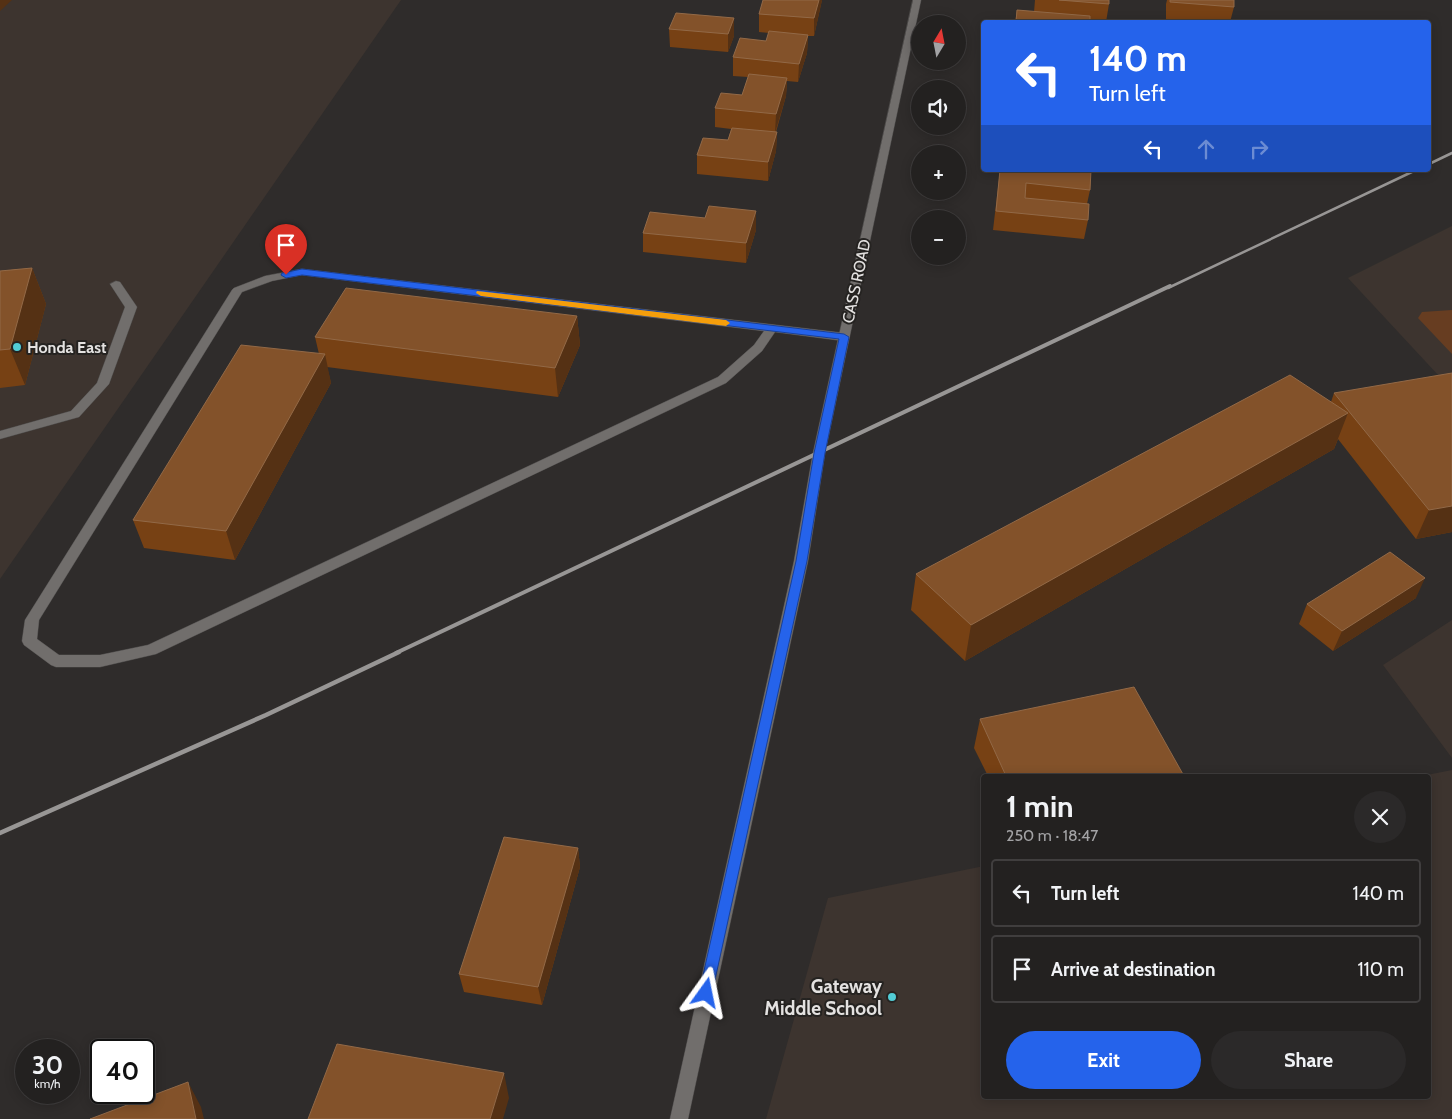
<!DOCTYPE html>
<meta charset="utf-8">
<style>
:root{--surface:#232120;--page:#2b2929;--text:#f1f3f6;--muted:#a3a3a5;--line:#403e3e;--accent:#2563eb}
body{margin:0;font-family:Cabin,sans-serif;background:var(--page);color:var(--text);height:100vh;display:flex;flex-direction:column;font-size:19px;white-space:nowrap}
*{box-sizing:border-box;margin:0}
p{font-size:16px;color:var(--muted)}
.icon{flex:none;width:28px;height:28px;fill:none;stroke:currentColor;stroke-width:2;stroke-linecap:round;stroke-linejoin:round}
.map{position:relative;flex:1;overflow:hidden}
.details{position:absolute;left:981px;top:774px;width:450px;height:325px;display:flex;flex-direction:column;background:var(--surface);border-radius:5px;box-shadow:0 2px 12px #0003,0 0 0 1px var(--line)}
.details>*{flex:none}
.guide{position:absolute;left:981px;top:20px;width:450px;height:152px;border-radius:5px;box-shadow:0 2px 12px #0003,0 0 0 1px var(--line);background:#2563eb;color:#fff;overflow:hidden}
.needle{width:32px;rotate:10deg}
.tools{position:absolute;left:911px;top:15px;display:grid;gap:10px}
.tools a{display:grid;place-items:center;width:55px;height:55px;border-radius:50%;background:var(--surface);box-shadow:0 2px 12px #0003,0 0 0 1px var(--line);font-size:25px}
.speed{position:absolute;left:15px;top:1039px;display:flex;gap:10px;font-size:25px;font-weight:700;text-align:center}
.speed>*{display:grid;place-content:center;width:65px;height:65px;border-radius:50%;background:var(--surface);box-shadow:0 2px 12px #0003,0 0 0 1px var(--line);line-height:1}
.speed small{font-size:12px;font-weight:400}
.speed .limit{border:2px solid #111;border-radius:8px;background:#fff;color:#111}
.pin{position:absolute;display:grid;place-items:center;width:42px;height:42px;color:#fff;margin:-51px -21px;border-radius:50% 50% 50% 0;rotate:-45deg;box-shadow:0 0 5px #0007}
.pin .icon{rotate:45deg}
.me{position:absolute;width:55px;margin:-28px;rotate:12deg;stroke-linejoin:round;filter:drop-shadow(0 0 4px #0008)}
.turn{display:flex;align-items:center;gap:18px;height:105px;padding:0 25px;font-size:22px}
.turn .icon{width:65px;height:65px;stroke-width:2.5}
.turn b{display:block;font-size:35px;line-height:42px}
.lanes{display:flex;align-items:center;height:48px;padding:0 25px;background:#0003;justify-content:center;gap:25px;direction:ltr}
.lanes .off{opacity:.35}
.round{display:grid;place-items:center;flex:none;width:52px;height:52px;border-radius:26px;background:var(--page)}
.overview{display:flex;align-items:center;justify-content:space-between;height:85px;padding:0 25px}
h1{font-size:30px;font-weight:700;line-height:38px}
.action{display:flex;gap:10px;margin-top:auto;padding:10px 25px}
.action a{flex:1;height:58px;border-radius:30px;background:var(--accent);color:#fff;font-size:20px;font-weight:700;line-height:58px;text-align:center}
.action a+a{background:var(--page);color:var(--text)}
ul{padding:0;list-style:none}
li{display:flex;align-items:center;gap:15px;height:68px;margin:0 10px 8px;padding:0 15px;border:2px solid var(--line);border-radius:5px}
li div{flex:1}
li b{display:block;font-size:19px}
li em{font-style:normal}
.map>svg:first-child{display:block}
.built{fill:#3d342f}
.green{fill:#673d21}
.lines{fill:none;stroke-linecap:round;stroke-linejoin:round}
.service-casing{stroke:#4c4a49;stroke-width:1}
.tertiary-casing{stroke:#4c4a49;stroke-width:1}
.service{fill:#716e6c;fill-rule:evenodd}
.tertiary{fill:#716e6c;fill-rule:evenodd}
.rail-far2{stroke:#989695;stroke-width:2.5}
.rail-far1{stroke:#989695;stroke-width:4}
.rail{stroke:#989695;stroke-width:4.5}
.wall{fill:#774114}
.shaded-wall{fill:#553114}
.building{fill:#83522a;stroke:#926947}
.route{fill:#2563eb;stroke:#184099}
.slow{fill:#f59e0b}
.poi-dot{fill:#52ccd5;stroke:#252321;stroke-width:2}
.labels{text-anchor:middle;stroke-width:4;stroke-linejoin:round;paint-order:stroke}
.street-label{font-size:16px;fill:#e4e2e1;stroke:#252321}
.poi-label{font-size:16px;font-weight:bold;fill:#e4e2e1;stroke:#252321;text-anchor:start}
.near-poi-label{font-size:19px;font-weight:bold;fill:#e4e2e1;stroke:#252321;text-anchor:end}
</style>
<div class="map">
<svg width="1452" height="1119" viewBox="0 0 1452 1119">
<rect width="100%" height="100%" fill="#2f2c2b"/>
<path class="built" d="M0,0h401l-401,579z
M1452,226v164l-104,-112z
M1452,620v138l-69,-93z
M1452,770v349h-686l62,-221 156,-32v230h445v-320h-7z"/>
<path class="green" d="M1452,310v44l-34,-36 4,-6z"/>
<g class="lines">
<g class="service-casing">
<path id="service" d="M302,269l542,64 6,4 -6,4 -69,-9 -13,19 -36,32 -570,271 -56,13h-44l-5,-2 -27,-20 -2,-4 3,-21 207,-330 2,-2 31,-12zM302,275l462,56 -10,14 -36,32 -570,268 -48,10h-41l-22,-16 2,-19 203,-328 30,-11z
M116,281l4,1 17,25 -28,77 -30,33 -79,22v-8l71,-20 26,-28 28,-76 -15,-23z"/>
</g>
<g class="tertiary-casing">
<path id="tertiary" d="M913,0h8l-96,453 -17,108 -120,558h-18l124,-558 19,-108z"/>
</g>
<use href="#service" class="service"/>
<use href="#tertiary" class="tertiary"/>
<path class="rail-far2" d="M1429,164l23,-11
M1168,288l248,-118"/>
<path class="rail-far1" d="M396,653l774,-367"/>
<path class="rail" d="M0,833l266,-118 133,-63"/>
</g>
<path class="wall" d="M822,0l-8,36h-6l-1,17 -9,29 -11,-1 -1,15 -10,36h1l-1,19 -8,30 -71,-7v-19l31,-15 3,-11 -16,-2v-19l27,-13 6,-18 -15,-1v-19l33,-16 3,-8 -10,-1v-18z
M1035,0h74v4l-3,18 -16,-1v1h-75l2,-12 17,2z
M1167,0h67v7l-4,15h-25l-39,-3v-15z
M734,18v18l-6,16 -58,-5 -1,-18z
M999,170h92l-1,20 -3,14 1,16 -4,19 -91,-9 7,-60z
M756,230l-10,33 -103,-11v-19z
M32,268l14,36 -21,81 -25,3v-117z
M577,316l3,29 -22,52 -231,-30 4,16 -96,177 -91,-12 -11,-28 186,-166 -4,-17z
M1334,393l118,139 -36,7 -78,-100 -4,10 -369,212 -54,-51 5,-36 415,-172z
M1416,598l-83,53 -34,-27 8,-20z
M980,719l204,57h-196l-14,-28z
M578,848l2,19 -38,138 -78,-13 -5,-18z"/>
<path class="shaded-wall" d="M0,0h12l-12,11z
M819,0h3l-8,36v-18z
M734,18v18l-6,16v-18z
M808,35l-1,18 -9,29 1,-18z
M787,78l-1,18 -11,37 1,-19z
M777,132l-1,19 -8,30v-19z
M756,211v19l-10,33v-20z
M32,268l14,36 -21,81 -15,-36z
M577,316l3,29 -22,52 -3,-29z
M325,354l6,29 -96,177 -9,-29z
M1348,413l-14,36 -369,212 6,-36z
M1452,506v26l-36,7 13,-29z
M1425,578l-9,20 -83,53 9,-20z
M578,848l2,19 -38,138 -4,-18z
M504,1073l5,25 -6,21h-13z
M188,1082l13,25 3,12h-8z"/>
<path class="building" d="M763,0h56l-5,18 -55,-4z
M1059,0h50v4z
M1170,0h64v7l-64,-5z
M1017,10l73,6v6h-74z
M676,13l58,5 -6,16 -59,-5z
M769,31l39,4 -9,29 -66,-7 7,-19 26,3z
M749,74l38,4 -11,36 -61,-6 6,-15 21,2z
M732,128l45,4 -9,30 -71,-7 6,-17 25,2z
M1000,170h91l-1,20 -64,-7 -1,15 64,6 -1,16 -92,-9z
M709,206l47,5 -10,32 -103,-10 7,-21 55,6z
M32,268l-22,81 -10,1v-79z
M346,288l231,28 -22,52 -240,-31z
M241,345l84,9 -99,177 -93,-11z
M1452,373v133l-23,4 -95,-117z
M1290,375l58,38 -377,212 -55,-51z
M1390,552l35,26 -83,53 -35,-27z
M1134,687l50,89h-178l-26,-57z
M504,837l74,11 -40,139 -79,-13z
M337,1044l167,29 -14,46h-182z
M188,1082l8,37h-106z"/>
<path class="route" d="M302,269l542,65 5,3 -24,116 -18,108 -96,437 -5,2 -5,-2 -2,-5 97,-432 18,-108 25,-114 -537,-64 -16,3 -5,-3 1,-2z"/>
<path class="slow" d="M477,291l249,29 4,3 -4,3 -245,-30 -5,-3z"/>
<g class="poi-dot">
<circle cx="17" cy="347" r="5"/>
<circle cx="892" cy="997" r="5"/>
</g>
<g class="labels">
<g class="street-label">
<text transform="translate(856 281) rotate(-78)" y="6">CASS ROAD</text>
</g>
<g class="poi-label">
<text x="27" y="353">Honda East</text>
</g>
<g class="near-poi-label">
<text x="882" y="993">Gateway<tspan x="882" dy="22">Middle School</tspan></text>
</g>
</g>
</svg>
<div class="tools">
<a><svg class="needle" viewBox="-14 -14 28 28"><path d="M0-13l5 13h-10z" fill="#e53935"/><path d="M0 13l5-13h-10z" fill="#a3a3a5"/></svg></a>
<a><svg class="icon" aria-label="sound" viewBox="0 0 24 24"><path d="M4 9h4l5-4v14l-5-4H4zM17 9q2 3 0 6"/></svg></a>
<a>+</a>
<a>−</a>
</div>
<div class="speed"><div>30<small>km/h</small></div><div class="limit">40</div></div>
<div class="pin" style="left:286px;top:275px;background:#d93025"><svg class="icon" aria-label="arrive" viewBox="0 0 24 24"><path d="M6 21V4h12l-3 4 3 4H6"/></svg></div>
<svg class="me" style="left:706px;top:993px" viewBox="-20 -20 40 40"><path d="M0-17L14 15 0 8-14 15z" fill="#2563eb" stroke="#fff" stroke-width="4"/></svg>
<div class="guide">
<div class="turn"><svg class="icon" aria-label="left" viewBox="0 0 24 24"><path d="M17 20v-9H6M10 6l-5 5 5 5"/></svg><div><b>140 m</b>Turn left</div></div>
<div class="lanes"><svg class="icon" aria-label="left" viewBox="0 0 24 24"><path d="M17 20v-9H6M10 6l-5 5 5 5"/></svg><svg class="icon off" aria-label="ahead" viewBox="0 0 24 24"><path d="M12 20V5M6 11l6-6 6 6"/></svg><svg class="icon off" aria-label="right" viewBox="0 0 24 24"><path d="M7 20v-9h11M14 6l5 5-5 5"/></svg></div>
</div>
<section class="details">
<div class="overview"><div><h1>1 min</h1><p>250 m · 18:47</p></div><a class="round"><svg class="icon" aria-label="close" viewBox="0 0 24 24"><path d="M6 6l12 12M18 6L6 18"/></svg></a></div>
<ul>
<li><svg class="icon" aria-label="left" viewBox="0 0 24 24"><path d="M17 20v-9H6M10 6l-5 5 5 5"/></svg><div><b>Turn left</b></div><em>140 m</em></li>
<li><svg class="icon" aria-label="arrive" viewBox="0 0 24 24"><path d="M6 21V4h12l-3 4 3 4H6"/></svg><div><b>Arrive at destination</b></div><em>110 m</em></li>
</ul>
<div class="action"><a>Exit</a><a>Share</a></div>
</section>
</div>
